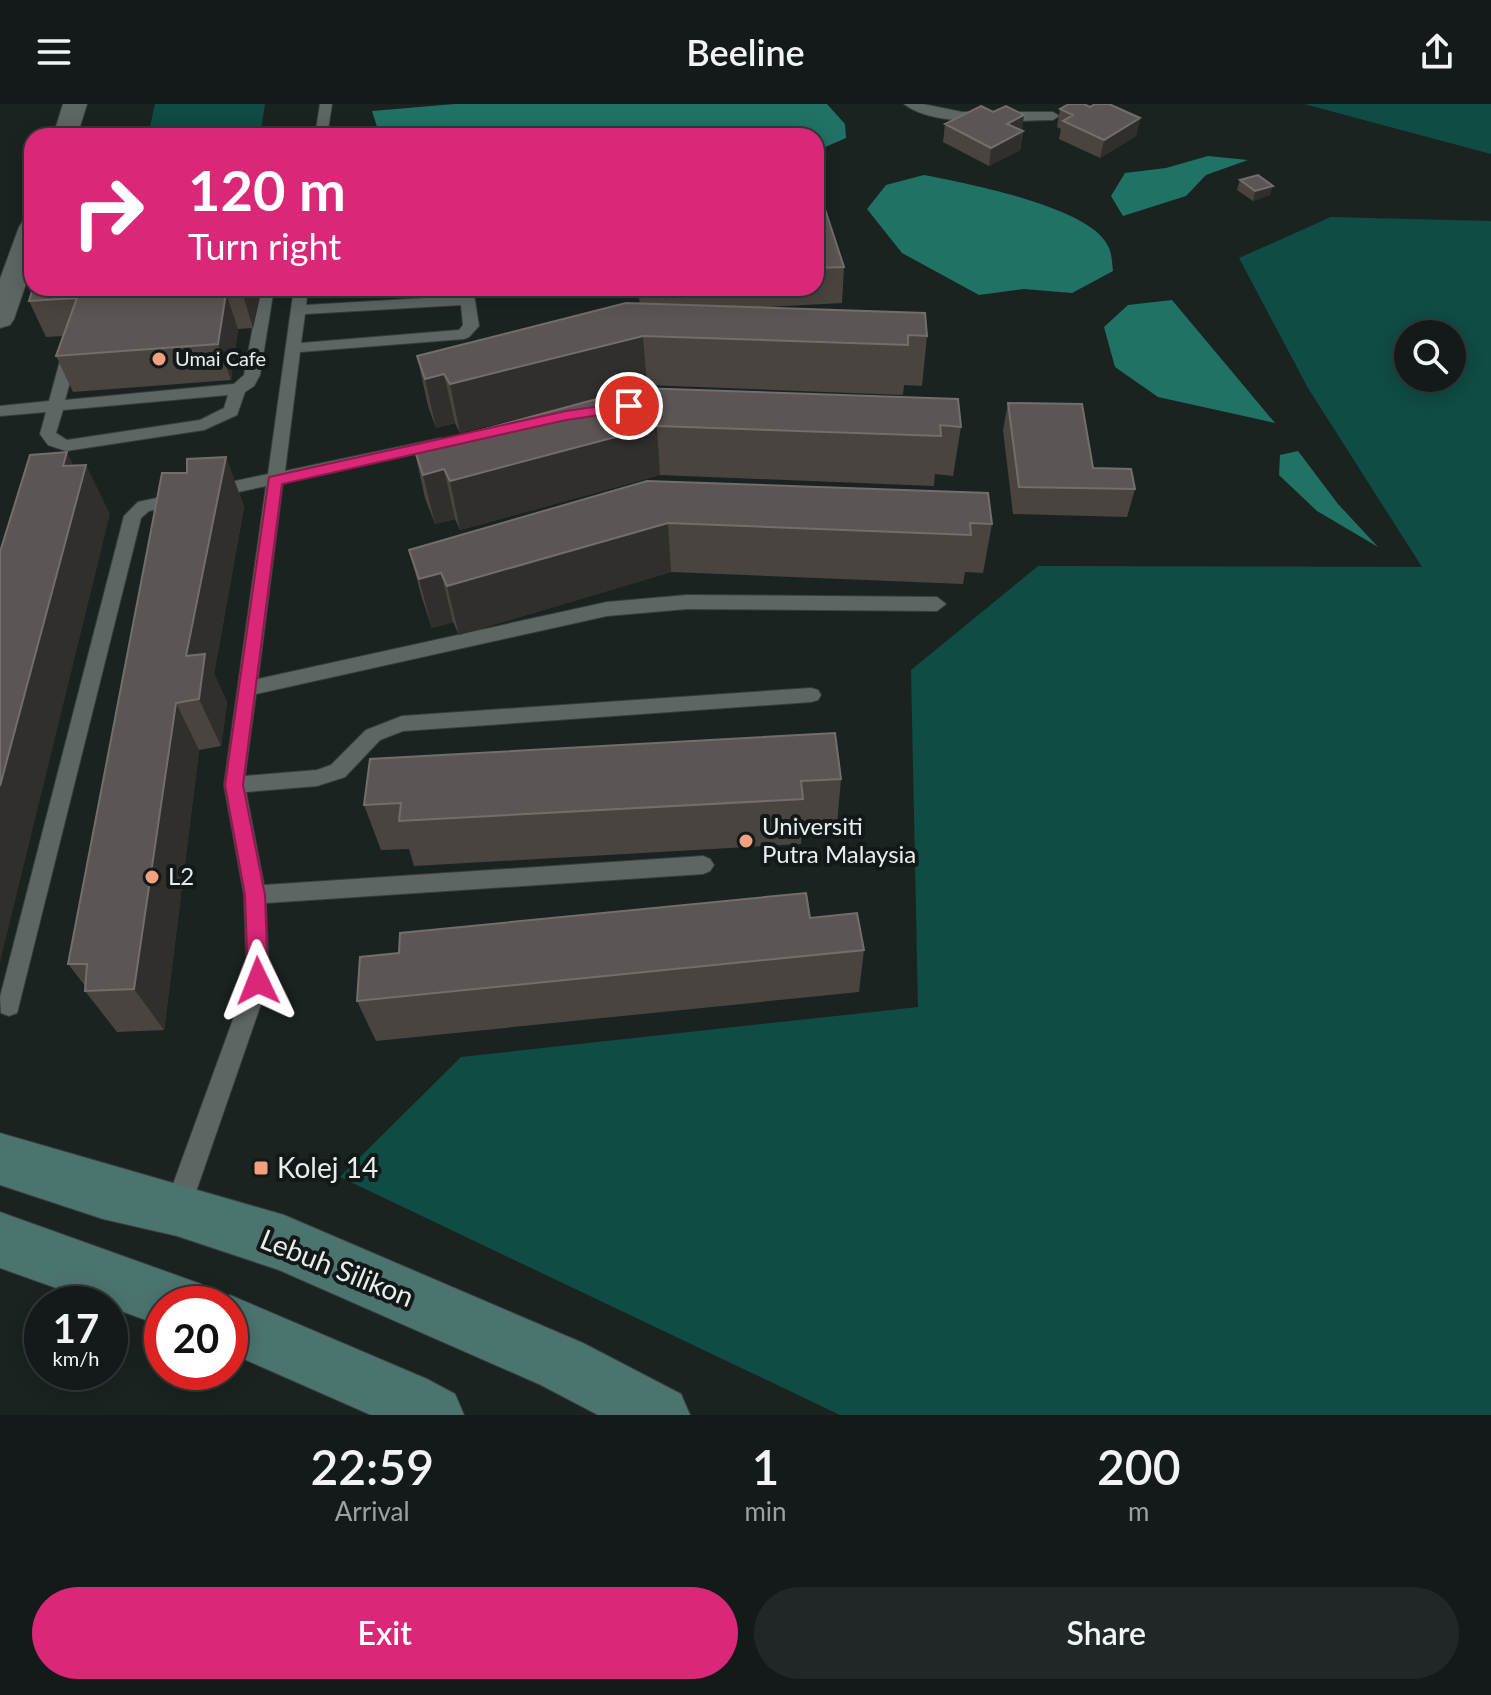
<!DOCTYPE html>
<style>
:root{--surface:#141a19;--page:#212726;--text:#f1f3f6;--muted:#9da1a2;--line:#333838;--accent:#db2777}
body{margin:0;font-family:Lato,sans-serif;background:var(--page);color:var(--text);height:100vh;display:flex;flex-direction:column;font-size:30px;white-space:nowrap}
*{box-sizing:border-box;margin:0}
p{font-size:26px;color:var(--muted)}
.icon{flex:none;width:44px;height:44px;fill:none;stroke:currentColor;stroke-width:2;stroke-linecap:round;stroke-linejoin:round}
.map{position:relative;height:1311px;overflow:hidden}
.side{display:flex;flex-direction:column;background:var(--surface);flex:1}
.side>*{flex:none}
.top-card{position:absolute;left:24px;top:24px;width:800px;height:168px;border-radius:24px;box-shadow:0 4px 20px #0003,0 0 0 2px var(--line);background:#db2777;color:#fff;overflow:hidden}
.buttons{position:absolute;left:1394px;top:216px;display:grid;gap:16px}
.buttons a{display:grid;place-items:center;width:72px;height:72px;border-radius:50%;background:var(--surface);box-shadow:0 4px 20px #0003,0 0 0 2px var(--line);font-size:40px}
.speed{position:absolute;left:24px;top:1182px;display:flex;gap:16px;font-size:40px;font-weight:700;text-align:center}
.speed>*{display:grid;place-content:center;width:104px;height:104px;border-radius:50%;background:var(--surface);box-shadow:0 4px 20px #0003,0 0 0 2px var(--line);line-height:1}
.speed small{font-size:20px;font-weight:400}
.speed .limit{border:12px solid #d22;background:#fff;color:#111}
.pin{position:absolute;display:grid;place-items:center;width:68px;height:68px;color:#fff;margin:-34px;border:4px solid #fff;border-radius:50%;box-shadow:0 2px 8px #0007}
.me{position:absolute;width:88px;margin:-44px;rotate:358deg;stroke-linejoin:round;filter:drop-shadow(0 0 6px #0008)}
.turn{display:flex;align-items:center;gap:28px;height:168px;padding:0 32px;font-size:36px}
.turn .icon{width:104px;height:104px;stroke-width:2.5}
.turn b{display:block;font-size:56px;line-height:68px}
.eta{display:flex;justify-content:space-evenly;align-items:center;height:136px;text-align:center}
.eta b{font-size:48px;font-weight:600;line-height:56px}
.primary-button{display:flex;gap:16px;margin-top:auto;padding:16px 32px}
.primary-button a{flex:1;height:92px;border-radius:48px;background:var(--accent);color:#fff;font-size:32px;font-weight:600;line-height:92px;text-align:center}
.primary-button a+a{background:var(--page);color:var(--text)}
header{display:flex;justify-content:space-between;align-items:center;height:104px;padding:0 32px;background:var(--surface);font-size:36px;font-weight:600}
.map>svg:first-child{display:block}
.green{fill:#0f4c43;fill-rule:evenodd}
.water{fill:#207265}
.lines{fill:none;stroke-linecap:round;stroke-linejoin:round}
.lane-casing{stroke:#383e3d;stroke-width:2}
.street-casing{stroke:#383e3d;stroke-width:2}
.secondary-casing{stroke:#383e3d;stroke-width:2}
.lane{fill:#5e6664;fill-rule:evenodd}
.street{fill:#5e6664;fill-rule:evenodd}
.secondary{fill:#4c746e;fill-rule:evenodd}
.wall{fill:#4a4441}
.shaded-wall{fill:#302f2c}
.building{fill:#5b5653;stroke:#716e6c;stroke-width:2}
.route{fill:#db2777;stroke:#8e194d;stroke-width:2}
.poi-dot{fill:#f2a07f;stroke:#121918;stroke-width:3}
.labels{text-anchor:middle;stroke-width:8;stroke-linejoin:round;paint-order:stroke}
.far-poi-label{font-size:20px;fill:#e9eeed;stroke:#121918;text-anchor:start}
.poi-label{font-size:24px;fill:#e9eeed;stroke:#121918;text-anchor:start}
.near-poi-label{font-size:28px;fill:#e9eeed;stroke:#121918;text-anchor:start}
.near-street-label{font-size:28px;fill:#e9eeed;stroke:#121918}
</style>
<header><svg class="icon" aria-label="menu" viewBox="0 0 24 24"><path d="M4 6h16M4 12h16M4 18h16"/></svg>Beeline<svg class="icon" aria-label="share" viewBox="0 0 24 24"><path d="M12 15V3M7 8l5-5 5 5M5 13v7h14v-7"/></svg></header>
<div class="map">
<svg width="1491" height="1311" viewBox="0 0 1491 1311">
<rect width="100%" height="100%" fill="#1b2321"/>
<path class="green" d="M155,0h110l-5,32h-112z
M1304,0h187v50z
M1331,113l160,4v1194h-651l-500,-238 121,-120 457,-50 -7,-337 127,-104 384,1 -114,-179 -69,-130zM1452,230v44h-44v-44z"/>
<path class="water" d="M455,0h372l18,20 1,14 -30,13v-15h-436l-8,-25z
M1208,52l40,4 -42,15 -20,21 -63,20 -12,-20 14,-23 41,-5z
M924,71c41,8 167,32 184,71 4,7 4,17 5,25l-41,22 -48,-4 -45,6 -77,-42 -35,-44 19,-24z
M1172,196l103,123 -117,-26 -43,-30 -11,-40 24,-22z
M1298,347l40,53 40,43 -61,-36 -38,-36 1,-20z"/>
<g class="lines">
<g class="lane-casing">
<path id="lane" d="M320,0h12l-5,32h-12z
M904,0h19l39,8h91l6,4 -6,4c-40,0 -117,9 -149,-16z
M260,184h14l-14,87 -6,11 -9,6 -8,23 -33,15 -138,21 -18,-6 -8,-11 6,-22 -46,4v-10l49,-5 15,-55 8,-5 8,5 -15,54 169,-16 10,-9zM228,291l-4,13 -24,12 -133,20 -11,-7 7,-23z
M294,184h14l-2,17 154,-9 -1,-8h14l6,38 -10,11 -5,2 -164,13 -15,119 156,-33 8,5 -8,5 -158,34 -25,197 349,-77 80,-7 250,2 9,7 -9,7 -250,-2 -80,7 -351,78 -11,82 72,-6 14,-5 35,-35 36,-14 409,-28 7,2 3,5 -3,5 -7,2 -408,29 -23,9 -35,37 -28,9 -71,6 18,93 439,-29 7,3 4,6 -4,6 -7,3 -437,29 3,78 -79,228 -4,9 -9,3 -9,-3 -4,-9 83,-228 -3,-86 -20,-110 42,-299 -117,25 -8,7 -124,495 -8,3 -8,-3 -1,-16 124,-481 14,-14 130,-28zM461,201l2,20 -4,5 -158,13 4,-29z"/>
</g>
<g class="street-casing">
<path id="street" d="M63,0h24l-10,32h-24z
M32,115v47l-18,53 -4,6 -10,3v-49l19,-52 4,-6z"/>
</g>
<g class="secondary-casing">
<path id="secondary" d="M0,1029l284,82 299,128 98,51 9,21h-92l-57,-30 -262,-115 -102,-34 -74,-17 -103,-34z
M0,1108l201,72 9,19 20,-8 197,84 28,15 9,21h-93l-141,-62v-49h-68v22l-52,-19v-3h-9l-101,-36z"/>
</g>
<use href="#lane" class="lane"/>
<use href="#street" class="street"/>
<use href="#secondary" class="secondary"/>
</g>
<path class="wall" d="M1090,3l50,11 -4,18 -36,22 -41,-19 2,-10 -4,-2 3,-18z
M993,8l30,19 -3,19 -31,16 -46,-24 2,-18z
M1240,76l30,15 -17,6 -16,-11z
M816,93l28,70 -2,36 -92,5 177,28 -5,50 -18,-1 -1,10 -256,-10 -187,48 -5,-10 -19,5 -8,-22 -11,-50 223,-52 -3,-16h179z
M33,184h229l-9,40 -15,1 -7,51 -158,12 -17,-36 7,-20 -17,1 -17,-36z
M519,184h107l-105,8z
M638,284l323,39 -8,49 -18,-2 -1,12 -274,-11 -200,55 -5,-11 -20,5 -10,-26 -11,-50z
M1008,299l85,65 42,21 -8,28 -114,-3 -10,-84z
M226,353l18,50 -30,167 13,28 -6,44 -22,4 -35,280 -47,2 -32,-41 1,-4 -18,-23 119,-491z
M647,377l345,43 -9,49 -18,-1 -2,12 -292,-12 -212,63 -6,-13 -21,6 -10,-30 -13,-48z
M841,675l-4,45 -35,2 -1,18 -387,22 -5,-17 -28,1 -17,-45z
M864,846l-5,42 -483,49 -19,-40z"/>
<path class="shaded-wall" d="M1024,11l-4,35 -31,16 2,-18 16,-24z
M1140,14l-4,18 -36,22 4,-18z
M1273,82l-3,9 -17,6 2,-10z
M243,184h19l-9,40 -11,-36z
M226,189l12,36 -7,51 -13,-36z
M643,232l4,49 -187,48 -10,-49z
M444,270l11,49 -19,5 -11,-49z
M657,322l3,49 -200,55 -10,-49z
M67,348l15,30 4,-17 24,49 -110,448v-176z
M226,353l18,50 -30,167 13,28 -6,44 -22,-47 -13,-43z
M444,365l11,50 -20,5 -12,-49z
M668,419l3,49 -212,63 -12,-49z
M441,469l12,49 -21,6 -13,-49z
M176,599l23,47 -35,280 -30,-41z"/>
<path class="building" d="M1069,0h15l6,3 5,-3h14l31,14 -36,22 -41,-19 10,-6 -13,-6z
M981,2l12,6 13,-6 18,9 -17,9 16,7 -32,17 -46,-24z
M1258,71l15,11 -18,5 -15,-11z
M816,93h5l23,70 -28,1z
M33,184h210l-1,4 -16,1 -8,51 -162,12 21,-58 -48,3z
M626,199l299,10 2,23 -19,-1v10l-265,-9 -193,48 -6,-10 -19,5 -8,-23z
M638,284l320,11 3,28 -21,-2 1,11 -284,-10 -207,55 -6,-12 -21,6 -9,-27z
M1008,299l74,1 11,64 38,1 4,20 -116,-2z
M67,348l-4,14 23,-1 -86,321v-234l30,-97z
M226,353l-40,199 19,-2 -6,45 -23,4 -42,286 -49,2 2,-27h-19l94,-491h25v-14z
M647,377l341,12 4,31 -22,-1 1,12 -303,-12 -221,63 -6,-13 -22,6 -10,-29z
M835,629l6,46 -40,2 2,18 -404,22 2,-18 -37,2 6,-46z
M806,789l4,25 47,-5 7,37 -507,51 3,-44 39,-4 1,-20z"/>
<path class="route" d="M629,298l7,4 -2,4 -68,10 -284,64 -39,301 22,110 3,86 -3,6 -7,3 -7,-3 -3,-6 -3,-86 -20,-110 44,-308 297,-66z"/>
<g class="poi-dot">
<circle cx="159" cy="255" r="8"/>
<circle cx="746" cy="737" r="8"/>
<circle cx="152" cy="773" r="8"/>
<rect x="253" y="1056" width="16" height="16" rx="4"/>
</g>
<g class="labels">
<g class="far-poi-label">
<text x="175" y="262">Umai Cafe</text>
</g>
<g class="poi-label">
<text x="762" y="731">Universiti<tspan x="762" dy="28">Putra Malaysia</tspan></text>
<text x="168" y="781">L2</text>
</g>
<g class="near-poi-label">
<text x="277" y="1074">Kolej 14</text>
</g>
<g class="near-street-label">
<text transform="translate(337 1164) rotate(22)" y="10">Lebuh Silikon</text>
</g>
</g>
</svg>
<div class="buttons">
<a><svg class="icon" aria-label="search" viewBox="0 0 24 24"><circle cx="10" cy="10" r="6"/><path d="M15 15l6 6"/></svg></a>
</div>
<div class="speed"><div>17<small>km/h</small></div><div class="limit">20</div></div>
<div class="pin" style="left:629px;top:302px;background:#d93025"><svg class="icon" aria-label="arrive" viewBox="0 0 24 24"><path d="M6 21V4h12l-3 4 3 4H6"/></svg></div>
<svg class="me" style="left:258px;top:877px" viewBox="-20 -20 40 40"><path d="M0-17L14 15 0 8-14 15z" fill="#db2777" stroke="#fff" stroke-width="4"/></svg>
<div class="top-card">
<div class="turn"><svg class="icon" aria-label="right" viewBox="0 0 24 24"><path d="M7 20v-9h11M14 6l5 5-5 5"/></svg><div><b>120 m</b>Turn right</div></div>
</div>
</div>
<section class="side">
<div class="eta">
<div><b>22:59</b><p>Arrival</p></div>
<div><b>1</b><p>min</p></div>
<div><b>200</b><p>m</p></div>
</div>
<div class="primary-button"><a>Exit</a><a>Share</a></div>
</section>
